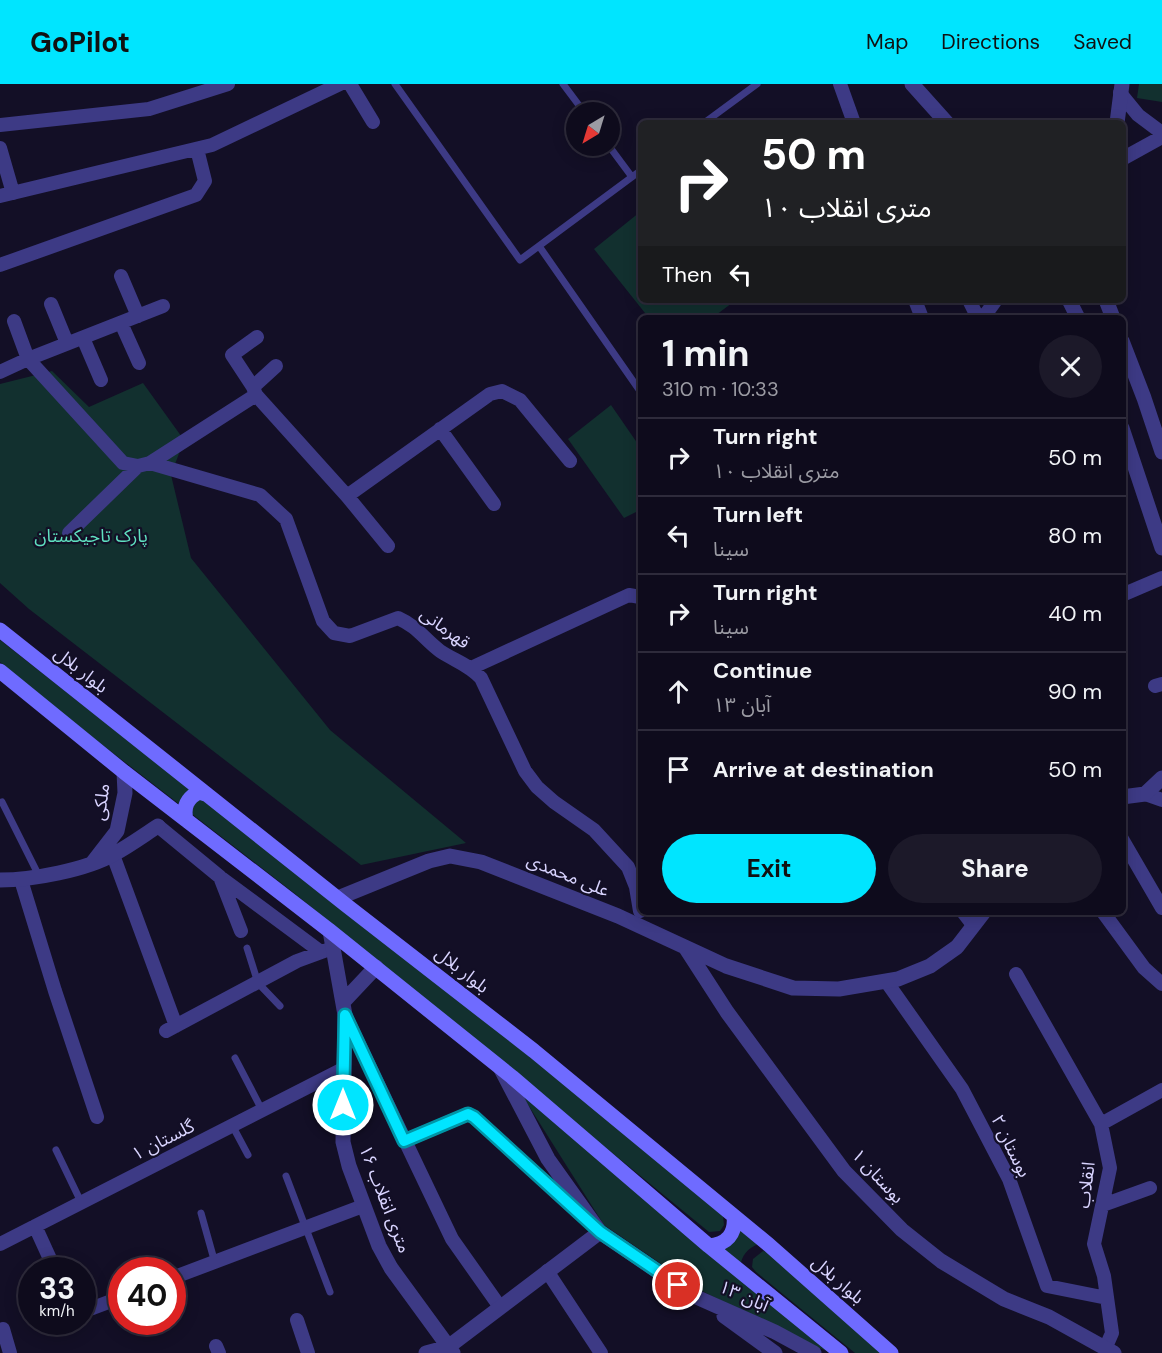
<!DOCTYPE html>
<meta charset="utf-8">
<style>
:root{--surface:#0e0b1c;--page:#1c1929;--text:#f1f3f6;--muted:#9b9ba3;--line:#2e2b3b;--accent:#00e5ff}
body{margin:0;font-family:"DM Sans","Noto Sans Arabic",sans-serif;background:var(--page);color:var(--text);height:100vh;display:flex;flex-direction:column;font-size:22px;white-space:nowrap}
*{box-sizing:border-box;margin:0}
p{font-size:20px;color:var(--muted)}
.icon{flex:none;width:33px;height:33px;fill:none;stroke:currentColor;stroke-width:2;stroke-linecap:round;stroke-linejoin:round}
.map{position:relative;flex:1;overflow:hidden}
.side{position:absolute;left:638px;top:231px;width:488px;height:600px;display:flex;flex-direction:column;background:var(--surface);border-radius:9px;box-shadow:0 3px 15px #0003,0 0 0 2px var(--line)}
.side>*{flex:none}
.guide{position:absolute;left:638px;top:36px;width:488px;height:183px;border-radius:9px;box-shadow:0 3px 15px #0003,0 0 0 2px var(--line);background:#202124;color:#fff;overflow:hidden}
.needle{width:39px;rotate:218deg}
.fabs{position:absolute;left:566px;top:18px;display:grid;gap:12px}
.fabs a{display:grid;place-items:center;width:54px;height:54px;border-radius:50%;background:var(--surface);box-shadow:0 3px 15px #0003,0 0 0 2px var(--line);font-size:30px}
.speed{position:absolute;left:18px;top:1173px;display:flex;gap:12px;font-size:30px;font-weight:700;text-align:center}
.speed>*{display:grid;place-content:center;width:78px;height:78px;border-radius:50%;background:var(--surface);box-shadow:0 3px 15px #0003,0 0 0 2px var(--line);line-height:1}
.speed small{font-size:15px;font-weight:400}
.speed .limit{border:9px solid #d22;background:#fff;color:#111}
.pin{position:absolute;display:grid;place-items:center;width:51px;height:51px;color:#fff;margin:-26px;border:3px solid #fff;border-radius:50%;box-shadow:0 2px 6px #0007}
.me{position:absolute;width:66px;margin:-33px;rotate:0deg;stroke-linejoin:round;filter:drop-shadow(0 0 4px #0008)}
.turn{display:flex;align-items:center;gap:21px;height:126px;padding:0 24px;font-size:27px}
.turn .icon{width:78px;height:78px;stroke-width:2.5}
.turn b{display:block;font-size:42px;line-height:51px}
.then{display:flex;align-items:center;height:57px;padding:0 24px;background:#0003;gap:12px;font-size:22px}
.round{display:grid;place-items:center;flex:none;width:63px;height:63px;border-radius:32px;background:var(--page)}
.head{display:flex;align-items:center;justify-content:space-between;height:102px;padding:0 24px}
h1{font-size:36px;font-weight:700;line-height:45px}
.action{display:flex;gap:12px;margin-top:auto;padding:12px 24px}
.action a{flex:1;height:69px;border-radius:36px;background:var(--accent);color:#111;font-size:24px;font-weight:700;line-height:69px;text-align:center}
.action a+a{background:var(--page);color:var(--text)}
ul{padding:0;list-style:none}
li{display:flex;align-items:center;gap:18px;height:78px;padding:0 24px;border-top:2px solid var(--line)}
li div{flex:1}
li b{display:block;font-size:22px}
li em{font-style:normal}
header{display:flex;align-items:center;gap:36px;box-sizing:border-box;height:84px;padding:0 30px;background:var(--accent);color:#111}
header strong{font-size:28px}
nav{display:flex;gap:33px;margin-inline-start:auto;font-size:21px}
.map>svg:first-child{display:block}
.green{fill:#12302f}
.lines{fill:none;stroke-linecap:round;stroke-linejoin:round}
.service{stroke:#3d3a85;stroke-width:7}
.minor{stroke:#3d3a85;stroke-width:14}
.tertiary{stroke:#3d3a85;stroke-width:15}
.secondary{stroke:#6f6bff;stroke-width:15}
.route-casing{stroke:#0095a6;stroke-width:15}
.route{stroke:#00e5ff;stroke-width:10}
.labels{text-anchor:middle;stroke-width:4.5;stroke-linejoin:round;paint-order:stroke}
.park-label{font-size:18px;fill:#5fe0c0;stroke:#130f26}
.street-label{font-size:18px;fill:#d9d4ff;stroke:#130f26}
</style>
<header>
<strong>GoPilot</strong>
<nav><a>Map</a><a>Directions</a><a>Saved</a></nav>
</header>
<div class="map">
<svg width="1162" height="1269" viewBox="0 0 1162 1269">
<rect width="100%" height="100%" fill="#130f26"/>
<path class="green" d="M1139,0h23v18l-25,-4z
M640,128v88h96l-24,18h-63l-55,-69z
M52,287l37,36 54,-24 41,57 -13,35 20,83 139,172 136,113 -105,22 -332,-256 -29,-26v-199z
M611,321l29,42v63l-16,8 -56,-79z
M0,556l562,442 161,134 1,9 -4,6 -11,1 -415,-339 -234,-181 -60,-50z
M520,1008l312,261 -21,-8 -113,-56 -94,-64z
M737,1144l21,16c-11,5 -16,11 -18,23l-21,-18z
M763,1167l4,1 114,101h-26l-99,-81 -4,-5 1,-8z"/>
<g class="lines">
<path class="service" d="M395,0l125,176 120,-89
M563,0l21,28
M704,39l53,-39
M609,62l23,31
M539,162l101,145
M2,718l37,74
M247,864l11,35 22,23
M235,974l27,52
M232,1041l16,30
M56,1066l25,52
M286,1092l44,116
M201,1129l14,50"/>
<path class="minor" d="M350,0l23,38
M840,0l14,39
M1120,9l18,22 24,18
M0,41l149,-16 79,-25
M0,64l13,45
M1122,75l40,-22
M0,112l212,-51 128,-61
M0,181l196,-70 9,-14 -8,-32
M121,192l17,40
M915,216l7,18
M969,216l9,18
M51,220l16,39
M983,234l13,-18
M14,237l14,38 95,104 15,3 12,-3 106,-68
M121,239l18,40
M257,253l-25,18 21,32 3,8 91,101 41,50
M83,254l18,42
M0,288l28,-13 135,-53
M253,303l23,-21
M440,345l54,75
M150,379l110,32 26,24 37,102 11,12 16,3 48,-18c20,9 26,21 42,33 15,10 28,13 41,27l44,93 12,16 17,15 40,28 34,37 8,20 4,24
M347,412l143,-102 12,-3 18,9 50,61
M69,449l69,-67
M1122,511l40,-17
M471,584l158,-73 11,2
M1155,602l7,-2
M1145,710l17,6
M158,742l62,51 101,75
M1122,755l40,69
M113,771l63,171
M220,793l21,54
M21,796l34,111 42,126
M963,828l10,13
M1103,828l41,56 18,16
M1016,890l85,150 9,44 -16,76 10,32 8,57 -7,16
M886,897l76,108 47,90 38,107 60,12
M345,931l107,224 48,68
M166,947l131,-70 30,-11
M1101,1040l61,-34
M404,1057l64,-27 6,3 113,103
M1103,1121l47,-17
M35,1142l20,44
M0,1160l343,-175
M547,1187l54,82
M172,1194l191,-72
M82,1228l40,-15
M297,1236l11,33
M3,1245l7,24
M216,1262l3,7"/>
<path class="tertiary" d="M912,0l35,39
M1117,39l5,-39
M1069,216l9,18
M1106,216l7,18
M1122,257l22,57 18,54
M1122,344l40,120
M1122,713l23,-3 17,-16
M93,778l24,-31 8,-38 -1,-21
M0,796c32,0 86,-10 114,-26 15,-8 30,-19 44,-28
M338,814l91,-37 21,-5 31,6 137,54 108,50 67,22 46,1 59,-10 32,-13 27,-19 27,-35
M330,847l15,84 -2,127 6,24 30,80 12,22 62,85
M685,863l42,65 117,159 58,59 39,31 63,38 45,18 65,36
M344,917l32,-34
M501,985l47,90 52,73 94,64 81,36 39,21
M724,1232l51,37
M426,1269l22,-6 152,-115"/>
<path class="secondary" d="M0,546l346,275 188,146 235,194 122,108
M0,587l124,101 206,159 182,146 197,169 132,107
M186,736c-3,-13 1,-22 13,-28l6,2
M709,1162c18,-2 27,-12 25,-30"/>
</g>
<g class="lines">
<g class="route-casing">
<path id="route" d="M343,1021l2,-90 59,126 64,-27 6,3 126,115 78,53"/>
</g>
<use href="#route" class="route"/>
</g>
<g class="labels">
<g class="park-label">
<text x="91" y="458">پارک تاجیکستان</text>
</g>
<g class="street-label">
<text transform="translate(445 544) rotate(36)" y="6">قهرمانی</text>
<text transform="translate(81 586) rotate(38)" y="6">بلوار بلال</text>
<text transform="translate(101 718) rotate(-82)" y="6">ملکی</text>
<text transform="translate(568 791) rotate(22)" y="6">علی محمدی</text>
<text transform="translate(462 886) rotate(38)" y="6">بلوار بلال</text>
<text transform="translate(163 1056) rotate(-27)" y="6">گلستان ۱</text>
<text transform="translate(1011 1062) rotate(64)" y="6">بوستان ۲</text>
<text transform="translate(878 1092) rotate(47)" y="6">بوستان ۱</text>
<text transform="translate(1086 1101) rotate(-83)" y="6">انقلاب</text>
<text transform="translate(385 1115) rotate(69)" y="6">۱۶ متری انقلاب</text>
<text transform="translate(838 1196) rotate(41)" y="6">بلوار بلال</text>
<text transform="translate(744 1212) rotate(24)" y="6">۱۳ آبان</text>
</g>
</g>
</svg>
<div class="fabs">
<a><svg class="needle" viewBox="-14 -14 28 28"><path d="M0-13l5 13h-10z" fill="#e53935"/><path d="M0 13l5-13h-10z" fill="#9b9ba3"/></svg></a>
</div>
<div class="speed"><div>33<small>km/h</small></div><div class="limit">40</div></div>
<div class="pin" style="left:678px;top:1201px;background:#d93025"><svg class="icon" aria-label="arrive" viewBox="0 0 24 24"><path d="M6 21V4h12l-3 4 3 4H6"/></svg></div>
<svg class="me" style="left:343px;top:1021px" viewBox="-20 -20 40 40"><circle r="17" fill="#00e5ff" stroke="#fff" stroke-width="3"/><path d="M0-11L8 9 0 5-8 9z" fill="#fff"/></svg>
<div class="guide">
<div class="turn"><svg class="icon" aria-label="right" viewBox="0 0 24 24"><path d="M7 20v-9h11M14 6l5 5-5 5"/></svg><div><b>50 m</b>۱۰ متری انقلاب</div></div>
<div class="then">Then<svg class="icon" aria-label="left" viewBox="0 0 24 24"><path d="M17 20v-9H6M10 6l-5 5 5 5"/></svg></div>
</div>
<section class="side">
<div class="head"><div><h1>1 min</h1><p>310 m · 10:33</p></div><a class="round"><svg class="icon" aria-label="close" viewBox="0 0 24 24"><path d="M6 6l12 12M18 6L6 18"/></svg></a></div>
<ul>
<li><svg class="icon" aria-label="right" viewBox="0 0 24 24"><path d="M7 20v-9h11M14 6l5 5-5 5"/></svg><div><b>Turn right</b><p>۱۰ متری انقلاب</p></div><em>50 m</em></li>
<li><svg class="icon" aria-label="left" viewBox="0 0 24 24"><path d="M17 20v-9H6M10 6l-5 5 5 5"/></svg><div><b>Turn left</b><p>سینا</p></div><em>80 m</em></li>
<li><svg class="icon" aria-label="right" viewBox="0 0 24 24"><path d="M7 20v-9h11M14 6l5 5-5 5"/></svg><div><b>Turn right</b><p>سینا</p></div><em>40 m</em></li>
<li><svg class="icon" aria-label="ahead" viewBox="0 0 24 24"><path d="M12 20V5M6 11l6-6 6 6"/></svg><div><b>Continue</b><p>۱۳ آبان</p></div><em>90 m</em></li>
<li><svg class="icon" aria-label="arrive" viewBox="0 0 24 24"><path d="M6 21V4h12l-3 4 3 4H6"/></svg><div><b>Arrive at destination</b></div><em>50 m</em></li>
</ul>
<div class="action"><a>Exit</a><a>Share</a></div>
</section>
</div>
